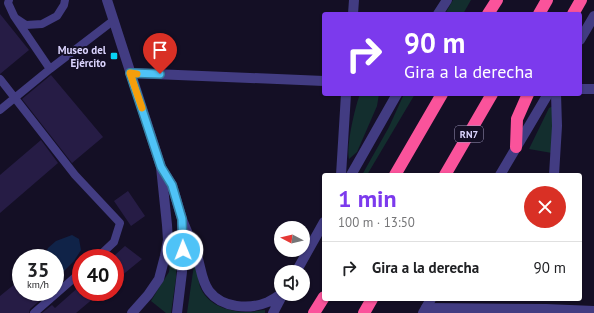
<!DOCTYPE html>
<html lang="es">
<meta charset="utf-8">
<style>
:root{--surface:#fff;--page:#f2f2f2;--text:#202124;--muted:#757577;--line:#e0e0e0;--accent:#7c3aed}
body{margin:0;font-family:"PT Sans",sans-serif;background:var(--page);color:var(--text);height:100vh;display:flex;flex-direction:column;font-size:15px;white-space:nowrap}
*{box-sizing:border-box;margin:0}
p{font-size:13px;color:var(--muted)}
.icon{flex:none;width:22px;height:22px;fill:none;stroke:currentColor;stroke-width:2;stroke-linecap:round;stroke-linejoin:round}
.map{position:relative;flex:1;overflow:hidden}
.sheet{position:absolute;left:322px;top:173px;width:260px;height:128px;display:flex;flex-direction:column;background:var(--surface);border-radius:4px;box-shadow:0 1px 3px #0004}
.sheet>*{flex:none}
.top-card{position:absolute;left:322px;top:12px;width:260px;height:84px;border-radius:4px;box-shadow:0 1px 3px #0004;background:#7c3aed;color:#fff;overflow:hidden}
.needle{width:26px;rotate:277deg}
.buttons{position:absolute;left:274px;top:221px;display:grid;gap:8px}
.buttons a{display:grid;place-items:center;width:36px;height:36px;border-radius:50%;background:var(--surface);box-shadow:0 1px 3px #0004;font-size:20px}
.speed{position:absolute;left:12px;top:249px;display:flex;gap:8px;font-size:20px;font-weight:700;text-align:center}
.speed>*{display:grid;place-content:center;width:52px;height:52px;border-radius:50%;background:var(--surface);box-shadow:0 1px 3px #0004;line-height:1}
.speed small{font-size:10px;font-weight:400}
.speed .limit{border:6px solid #d22;background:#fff;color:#111}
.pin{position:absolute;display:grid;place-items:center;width:34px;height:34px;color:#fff;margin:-41px -17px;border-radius:50% 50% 50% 0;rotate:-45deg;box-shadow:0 0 4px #0007}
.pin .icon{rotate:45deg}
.me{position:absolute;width:44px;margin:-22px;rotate:359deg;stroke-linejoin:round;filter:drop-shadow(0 0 3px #0008)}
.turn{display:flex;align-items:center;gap:14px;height:84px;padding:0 16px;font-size:18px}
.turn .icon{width:52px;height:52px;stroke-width:2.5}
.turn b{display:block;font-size:28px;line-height:34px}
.round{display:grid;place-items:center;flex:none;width:42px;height:42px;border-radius:21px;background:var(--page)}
.headline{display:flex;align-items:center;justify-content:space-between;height:68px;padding:0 16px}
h1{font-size:24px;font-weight:700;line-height:30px;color:var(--accent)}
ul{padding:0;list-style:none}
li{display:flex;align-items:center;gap:12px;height:52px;padding:0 16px;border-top:1px solid var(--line)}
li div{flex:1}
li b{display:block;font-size:15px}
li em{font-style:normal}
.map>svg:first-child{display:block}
.green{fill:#132e2e}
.water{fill:#102348}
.building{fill:#261c45}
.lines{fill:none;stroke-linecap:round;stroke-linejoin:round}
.service{stroke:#423c82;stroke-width:8}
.minor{stroke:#423c82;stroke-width:10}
.tertiary{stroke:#423c82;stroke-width:10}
.motorway{stroke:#fa539b;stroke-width:12}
.route-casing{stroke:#337fa1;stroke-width:10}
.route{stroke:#4fc3f7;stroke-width:7}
.slow{stroke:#f59e0b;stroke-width:7}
.poi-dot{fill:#08d2f6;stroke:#140f25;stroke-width:1.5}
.labels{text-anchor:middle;stroke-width:4;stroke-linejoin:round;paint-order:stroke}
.shield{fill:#140f25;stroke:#9f99bd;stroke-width:1}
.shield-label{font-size:10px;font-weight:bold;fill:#dbd4fe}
.poi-label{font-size:11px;font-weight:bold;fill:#dbd4fe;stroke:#140f25;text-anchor:end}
</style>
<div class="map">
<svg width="594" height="313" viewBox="0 0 594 313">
<rect width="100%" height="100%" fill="#140f25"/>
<path class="green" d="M453,0h18l-8,14h-18z
M360,94h19l-2,12 -20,46 -8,7c-3,-13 6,-52 11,-65z
M404,94h11l-48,81h-5l27,-48z
M553,106l-1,47 -23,-4 20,-41z
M174,231l3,7 -1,40 -5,35h-5l-15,-12 9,-15 9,-14z
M194,265c6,6 3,16 7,24 9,18 30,23 48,23 6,0 11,-2 16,-2v3h-78z"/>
<path class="water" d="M72,235l7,4 2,11 -7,11 -11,11 -8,-1v-13h-11l4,-10 8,-7z"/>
<path class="building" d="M0,14l29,36 -29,24z
M51,75l52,62 -31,26 -50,-64z
M41,140l17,23 -58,50v-38z
M128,191l17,25 -14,10 -17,-25z
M125,246l17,13 -27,22v-26z
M21,279v13h21l3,4 -15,13 -1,4h-29v-17z
M81,285v7h20l-25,21h-34l10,-8 3,3z"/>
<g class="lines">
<path class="service" d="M9,0l-1,3 6,13 36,53
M17,19l9,6 16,-1 15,-8 7,-11 1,-5
M0,79l75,96 45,48 -6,19 -17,16
M0,110l50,-41 64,-49
M34,313l47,-41"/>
<path class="minor" d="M353,14l1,-14
M130,73l194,8
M580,89h14
M341,175l5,-81
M554,175l3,-49 -1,-32
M426,308l120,1 48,2"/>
<path class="tertiary" d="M107,0l54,167 6,58 1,15 -3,16 -6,23 -11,16 -16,18
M438,14l9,-14
M580,40l14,-24
M162,169l10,16 10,34 1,31 -1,22 -5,41
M351,175l46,-81
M500,175l48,-81
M182,219c5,14 12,27 16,40 3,10 4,23 11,32 13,17 40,19 59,11 4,-2 9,-5 13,-8
M296,272l28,-50
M273,313l10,-19
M423,313l8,-14"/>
<path class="motorway" d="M488,14l9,-14
M539,14l8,-14
M573,14l8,-14
M516,147l1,-28 11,-25
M395,175l47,-81
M445,175l47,-81
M314,313l10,-16
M364,313l8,-14"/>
</g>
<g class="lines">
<g class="route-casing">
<path id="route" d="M160,74l-30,-1 31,94 11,18 10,34 1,31"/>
</g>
<use href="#route" class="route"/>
<path class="slow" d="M137,74l-7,-1 12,35"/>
</g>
<rect class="poi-dot" x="110" y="52" width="8" height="8" rx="2"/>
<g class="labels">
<rect class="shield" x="455" y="126" width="28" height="16" rx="3"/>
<g class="shield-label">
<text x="469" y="138">RN7</text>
</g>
<g class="poi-label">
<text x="106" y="54">Museo del<tspan x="106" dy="13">Ejército</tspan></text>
</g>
</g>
</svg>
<div class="buttons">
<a><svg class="needle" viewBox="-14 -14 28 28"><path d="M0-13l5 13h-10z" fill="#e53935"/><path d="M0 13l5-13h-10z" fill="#757577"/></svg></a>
<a><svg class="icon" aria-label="sound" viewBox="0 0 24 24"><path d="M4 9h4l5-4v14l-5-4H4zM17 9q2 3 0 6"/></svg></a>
</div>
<div class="speed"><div>35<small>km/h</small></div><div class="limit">40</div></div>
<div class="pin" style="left:160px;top:74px;background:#d93025"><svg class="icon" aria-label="arrive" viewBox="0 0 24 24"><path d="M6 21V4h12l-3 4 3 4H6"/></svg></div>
<svg class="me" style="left:183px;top:250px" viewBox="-20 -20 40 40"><circle r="17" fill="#4fc3f7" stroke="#fff" stroke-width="3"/><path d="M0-11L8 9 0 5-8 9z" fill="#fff"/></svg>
<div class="top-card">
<div class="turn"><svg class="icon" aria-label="right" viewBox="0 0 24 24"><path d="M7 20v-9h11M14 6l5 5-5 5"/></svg><div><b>90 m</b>Gira a la derecha</div></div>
</div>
<section class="sheet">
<div class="headline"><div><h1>1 min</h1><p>100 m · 13:50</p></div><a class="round" style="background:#d93025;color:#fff"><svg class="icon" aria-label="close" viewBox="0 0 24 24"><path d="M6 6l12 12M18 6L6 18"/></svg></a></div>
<ul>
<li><svg class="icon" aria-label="right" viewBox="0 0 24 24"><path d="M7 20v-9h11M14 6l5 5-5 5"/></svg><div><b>Gira a la derecha</b></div><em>90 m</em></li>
</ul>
</section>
</div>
